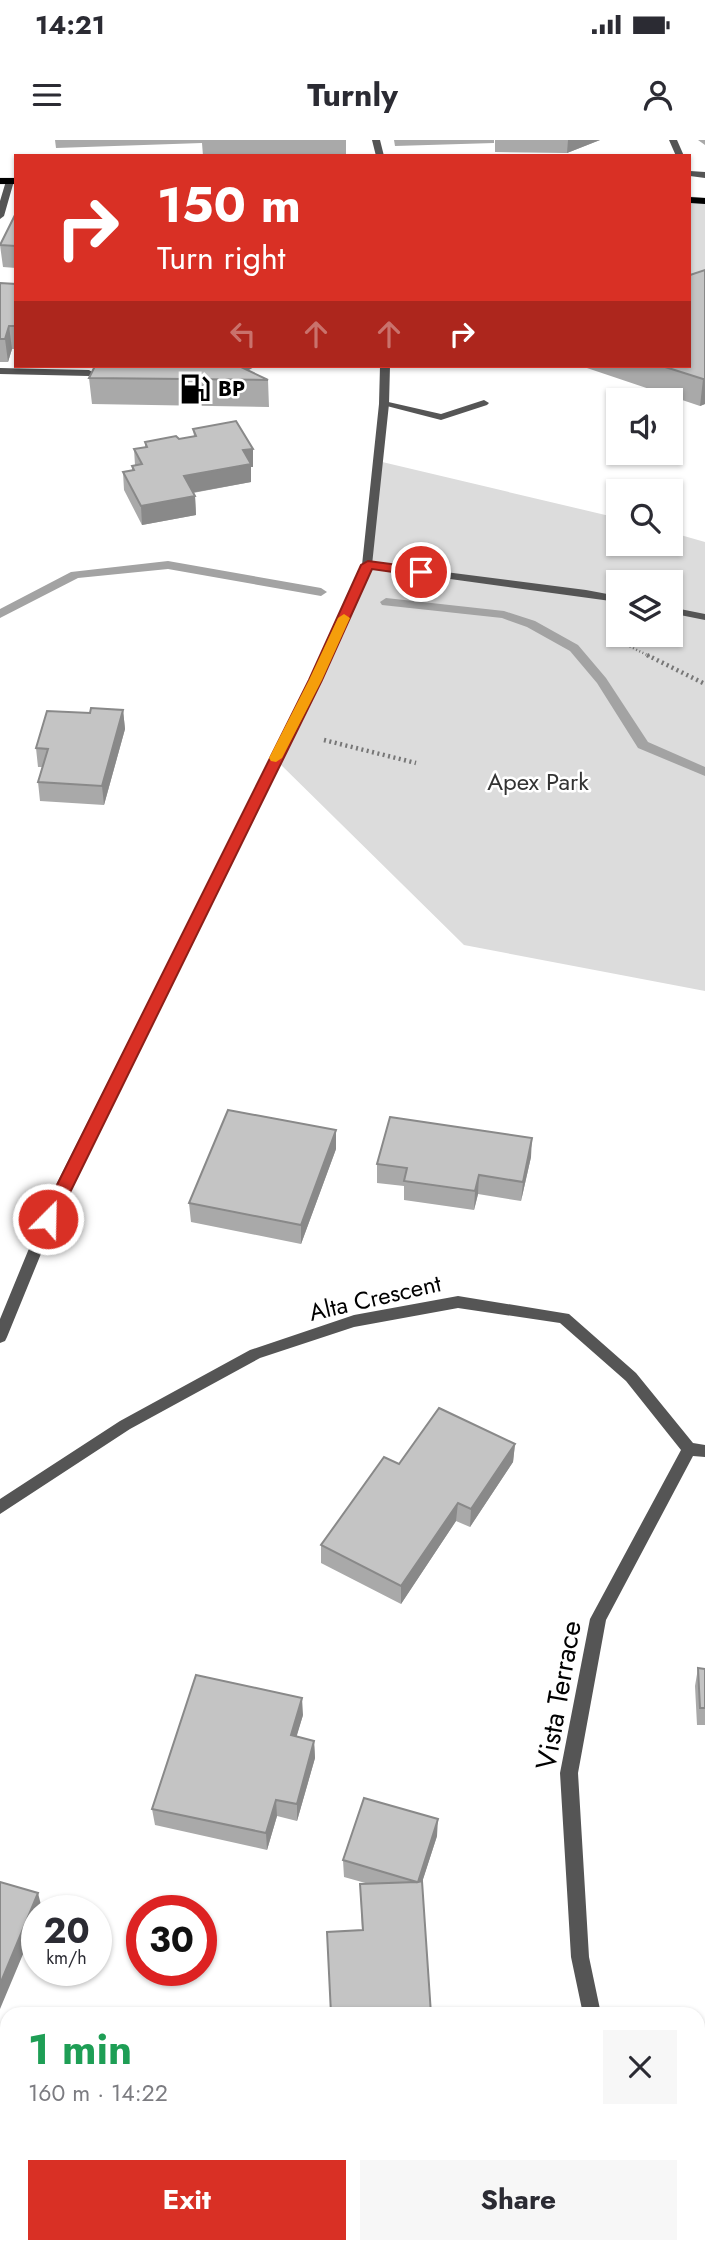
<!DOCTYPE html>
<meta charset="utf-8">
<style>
:root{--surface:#fff;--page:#f7f7f7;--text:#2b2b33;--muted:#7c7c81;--accent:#d93025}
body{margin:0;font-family:Jost,sans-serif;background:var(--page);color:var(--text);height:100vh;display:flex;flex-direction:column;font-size:26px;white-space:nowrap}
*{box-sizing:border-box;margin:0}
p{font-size:23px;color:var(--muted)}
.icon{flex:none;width:38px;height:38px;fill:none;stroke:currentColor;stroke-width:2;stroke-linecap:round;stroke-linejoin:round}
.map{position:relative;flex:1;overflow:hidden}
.details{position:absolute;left:0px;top:1867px;width:705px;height:247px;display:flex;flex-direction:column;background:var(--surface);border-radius:21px 21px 0 0;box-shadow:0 2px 5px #0004}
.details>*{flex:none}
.banner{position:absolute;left:14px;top:14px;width:677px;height:214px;border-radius:0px;box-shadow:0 2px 5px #0004;background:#d93025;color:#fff;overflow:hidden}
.fabs{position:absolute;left:606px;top:248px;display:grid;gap:14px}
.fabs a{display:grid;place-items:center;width:77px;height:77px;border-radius:0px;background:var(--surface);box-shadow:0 2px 5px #0004;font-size:35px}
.speed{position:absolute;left:21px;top:1755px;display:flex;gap:14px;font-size:35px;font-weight:700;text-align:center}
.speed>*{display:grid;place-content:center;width:91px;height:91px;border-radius:50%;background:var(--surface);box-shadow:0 2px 5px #0004;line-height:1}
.speed small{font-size:18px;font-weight:400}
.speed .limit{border:10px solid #d22;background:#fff;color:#111}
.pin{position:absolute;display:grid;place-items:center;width:60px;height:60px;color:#fff;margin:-30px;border:4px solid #fff;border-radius:50%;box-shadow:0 2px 7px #0007}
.me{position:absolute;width:77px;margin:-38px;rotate:23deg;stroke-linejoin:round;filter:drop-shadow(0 0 5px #0008)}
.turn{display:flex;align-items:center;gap:24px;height:147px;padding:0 28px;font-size:32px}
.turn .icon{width:91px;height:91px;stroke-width:2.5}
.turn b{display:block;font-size:49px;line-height:60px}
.lanes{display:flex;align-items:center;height:66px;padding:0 28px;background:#0003;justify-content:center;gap:35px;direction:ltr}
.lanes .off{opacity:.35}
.round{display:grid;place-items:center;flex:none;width:74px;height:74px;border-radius:0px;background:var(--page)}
.overview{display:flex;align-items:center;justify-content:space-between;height:119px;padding:0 28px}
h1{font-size:42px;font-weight:700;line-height:52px;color:#1e9e55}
.button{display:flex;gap:14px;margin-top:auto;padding:14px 28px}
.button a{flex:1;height:80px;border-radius:0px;background:var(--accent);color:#fff;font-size:28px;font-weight:700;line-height:80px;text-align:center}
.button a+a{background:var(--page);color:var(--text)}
.status{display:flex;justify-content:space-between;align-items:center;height:49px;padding:0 35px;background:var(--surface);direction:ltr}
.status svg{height:19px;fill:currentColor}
header{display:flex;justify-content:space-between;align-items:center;height:91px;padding:0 28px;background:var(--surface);font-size:32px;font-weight:700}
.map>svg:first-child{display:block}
.green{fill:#dcdcdc;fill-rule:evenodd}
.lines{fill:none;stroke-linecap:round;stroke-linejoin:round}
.stream{fill:#a3a3a3;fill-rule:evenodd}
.primary-casing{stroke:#dbdbdb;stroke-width:1}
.path-far1{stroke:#777;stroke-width:2.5;stroke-dasharray:1 2.5;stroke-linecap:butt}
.path{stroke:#777;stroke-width:4.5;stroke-dasharray:2 3.5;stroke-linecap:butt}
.service{fill:#555;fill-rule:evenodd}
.minor{fill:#555;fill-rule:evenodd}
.primary{fill:#000;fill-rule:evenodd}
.wall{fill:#a9a9a9}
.shaded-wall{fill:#898989}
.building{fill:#c4c4c4;stroke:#898989;stroke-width:2}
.route{fill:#d93025;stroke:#8d1f18;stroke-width:2}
.slow{fill:#f59e0b}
.labels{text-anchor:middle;stroke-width:5;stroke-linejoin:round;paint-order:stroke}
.far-poi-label{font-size:21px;font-weight:bold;fill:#000;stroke:#fff;text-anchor:start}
.park-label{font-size:24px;fill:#333;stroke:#fff}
.street-label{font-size:24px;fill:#000;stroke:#fff}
.near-street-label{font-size:28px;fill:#000;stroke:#fff}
</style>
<div class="status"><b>14:21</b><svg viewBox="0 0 49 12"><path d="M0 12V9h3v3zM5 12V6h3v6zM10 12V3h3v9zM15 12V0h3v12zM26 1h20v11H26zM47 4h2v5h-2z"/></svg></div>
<header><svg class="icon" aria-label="menu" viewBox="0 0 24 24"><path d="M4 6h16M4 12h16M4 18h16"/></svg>Turnly<svg class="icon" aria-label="person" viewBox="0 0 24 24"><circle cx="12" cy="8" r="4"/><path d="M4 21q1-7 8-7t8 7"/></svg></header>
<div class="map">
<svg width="705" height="2113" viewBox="0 0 705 2113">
<rect width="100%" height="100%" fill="#fff"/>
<path class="green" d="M690,60l15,1v93l-15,5z
M378,321l240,57v26h52v-12l35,10v449l-241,-46 -189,-186 92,-194zM618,443h52v52h-52z"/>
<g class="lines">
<path class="stream" d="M168,421l153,27 6,4 -6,4 -153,-27 -90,9 -78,40v-9l71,-37z
M386,458l118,13 31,10 43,24 28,33 42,64 57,25v9l-67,-28 -41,-65 -27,-32 -43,-24 -25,-9 -120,-13 -2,-3z"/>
<g class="primary-casing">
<path id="primary" d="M0,38h16v6h-16z
M690,57l15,1v6l-15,-1z"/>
</g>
<path class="path-far1" d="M608,489l21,17 22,11"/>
<path class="path" d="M647,515l58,29
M324,600l92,23"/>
<path class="service" d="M669,0h8l7,16h-8z
M690,31l15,1v6l-15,-2z
M10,38l4,3 -10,35 -4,3v-18l6,-20z
M0,228l89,2 5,3 -5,3 -89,-2z
M484,260l5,3 -2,2 -46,15 -62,-16 5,-3 57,13z
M367,422l219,28 32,6v6l-255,-35 -1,-2z
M670,467l35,7v6l-35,-7z"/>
<path class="minor" d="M372,0h8l4,16h-8z
M380,226h10l-1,38 -17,161 -50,115 -257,515 -58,142 -2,4 -5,2v-24l51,-124 259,-515 52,-115 17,-161z
M458,1156l111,18 67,59 57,70 12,2v12l-12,-1 -87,164 -28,153 11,184 12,57h-18l-12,-57 -11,-184 30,-154 91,-169 -55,-69 -66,-58 -102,-15 -104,19 -94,31 -130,71 -130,85v-15l120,-78 130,-71 104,-35z
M634,2107h20l1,6h-20z"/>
<use href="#primary" class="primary"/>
</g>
<path class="wall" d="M55,0h291v14l-57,2h-86l-1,-13 -146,5z
M394,0h100v3l-99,3z
M495,0h105l-33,13 -72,-1z
M698,0h7v5z
M16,73v55l-13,-1 -3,-22z
M705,130v134l-5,2 -119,-40h109z
M0,143l16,1v65h-4l-4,13h-8z
M248,230l20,10 1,27 -177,-3 -3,-26z
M193,289l60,38h-2v15l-58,11 2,3 1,19 -54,10 -18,-35 -1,-18 9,-2v-4l3,-1 -1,-16 11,-2v-5l34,-3 15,-3z
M123,570l2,19 -21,76 -64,-4 -2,-19 4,-15h-4l-2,-19z
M336,1009l-35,95 -110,-22 -2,-19z
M531,1017l-10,44 -43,-7 -4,16 -70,-10v-14l-27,-3v-19z
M515,1304l-2,18 -43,65 -14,-6 -55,83 -80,-41v-18l78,-81z
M698,1528l7,1v56h-8l-2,-39z
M303,1575l-7,22 18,4 1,17 -18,63 -20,-5 -10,34 -112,-25 -3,-16z
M437,1696l-15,46 -60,48 -2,-46h9l-25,-7 -1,-17z"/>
<path class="shaded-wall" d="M568,0h32l-33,13z
M9,186l3,23 -4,13 -3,-23z
M238,226h18l-25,14z
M703,239h2v25l-5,2z
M253,309v18h-2v15l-66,12 -1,-18 59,-26z
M195,356l1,19 -54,10 -1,-19z
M123,570l2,19 -21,76 -2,-19z
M336,990v19l-35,95v-19z
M532,998l-1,19 -10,44 2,-19z
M479,1035l-1,19 -4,16 1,-19z
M515,1304l-2,18 -43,65 1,-18z
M458,1363l-2,18 -55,83v-18z
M302,1558l1,17 -11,37 -1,-17z
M314,1601l1,17 -18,63v-17z
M276,1660l1,16 -10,34 -1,-17z
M438,1679l-1,17 -20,62 1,-16z
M38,1753l4,16 -1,2h-4v10l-37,88v-25z
M24,2107h7l-1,6h-8z"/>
<path class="building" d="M16,73v33l-16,-1z
M705,130v109h-2l-41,-13h28v-91z
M0,143l16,1v42h-7l-4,13h-5z
M95,226h144l29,14 -179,-2z
M236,281l17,28 -10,1 8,14 -67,12 11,20 -54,10 -18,-34 11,-2 -2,-4 10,-2 -8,-15 13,-2 -2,-5 31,-6 3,3 17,-3 -3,-7z
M91,568l32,2 -21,76 -64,-4 10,-33 -12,-1 11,-37 43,2z
M228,970l108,20 -35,95 -112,-22z
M390,977l142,21 -9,44 -44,-7 -4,16 -71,-10 3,-13 -30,-4z
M439,1268l76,36 -44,65 -13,-6 -57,83 -80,-41 63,-88 15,7z
M698,1528l7,1v39h-5z
M196,1535l106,23 -11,37 23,6 -17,63 -21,-4 -10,33 -114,-24z
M364,1658l74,21 -20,63 4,-1 9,133h-100l-4,-82 36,-2 -3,-46 57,-2 -74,-22z
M0,1742l38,11 -38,91z
M0,2007l7,1v99h17l-2,6h-22z"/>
<path class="route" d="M368,421l53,7 6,4 -6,4 -49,-7 -50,111 -265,539 -3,4h-11l-3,-4 269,-539 52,-115z"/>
<path class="slow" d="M344,474l6,4 -28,62 -40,78 -6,4 -5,-1 -2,-3 40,-78 29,-62z"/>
<defs>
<g id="fuel-bare" transform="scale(2.415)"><path d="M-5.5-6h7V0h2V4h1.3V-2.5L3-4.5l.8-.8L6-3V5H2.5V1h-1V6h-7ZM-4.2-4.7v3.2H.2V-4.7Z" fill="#000" stroke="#fff" stroke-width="2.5" paint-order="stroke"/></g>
</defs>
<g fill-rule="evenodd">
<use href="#fuel-bare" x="195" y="249"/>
</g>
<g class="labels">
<g class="far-poi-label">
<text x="218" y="256">BP</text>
</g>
<g class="park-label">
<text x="538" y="650">Apex Park</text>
</g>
<g class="street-label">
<text transform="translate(375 1158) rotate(-13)" y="8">Alta Crescent</text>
</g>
<g class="near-street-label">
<text transform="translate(558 1555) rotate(-80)" y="10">Vista Terrace</text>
</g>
</g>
</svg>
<div class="fabs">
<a><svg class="icon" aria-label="sound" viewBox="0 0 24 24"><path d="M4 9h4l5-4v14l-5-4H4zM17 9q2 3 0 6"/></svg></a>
<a><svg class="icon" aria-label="search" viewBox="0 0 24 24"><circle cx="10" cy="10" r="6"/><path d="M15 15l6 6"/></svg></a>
<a><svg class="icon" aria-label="layers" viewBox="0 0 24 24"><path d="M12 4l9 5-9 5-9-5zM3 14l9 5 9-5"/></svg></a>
</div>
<div class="speed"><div>20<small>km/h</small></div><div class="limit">30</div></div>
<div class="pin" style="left:421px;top:432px;background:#d93025"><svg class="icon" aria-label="arrive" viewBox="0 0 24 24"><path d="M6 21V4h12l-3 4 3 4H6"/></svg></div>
<svg class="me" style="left:48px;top:1079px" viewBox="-20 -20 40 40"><circle r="17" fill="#d93025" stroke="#fff" stroke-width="3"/><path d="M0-11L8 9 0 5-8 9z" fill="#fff"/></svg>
<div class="banner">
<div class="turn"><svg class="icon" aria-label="right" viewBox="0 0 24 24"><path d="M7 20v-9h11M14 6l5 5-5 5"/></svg><div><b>150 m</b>Turn right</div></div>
<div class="lanes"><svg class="icon off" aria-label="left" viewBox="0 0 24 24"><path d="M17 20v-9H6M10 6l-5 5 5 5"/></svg><svg class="icon off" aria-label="ahead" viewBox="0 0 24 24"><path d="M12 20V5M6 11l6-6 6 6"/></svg><svg class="icon off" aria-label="ahead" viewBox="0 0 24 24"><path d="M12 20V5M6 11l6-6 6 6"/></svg><svg class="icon" aria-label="right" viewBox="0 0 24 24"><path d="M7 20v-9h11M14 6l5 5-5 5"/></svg></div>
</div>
<section class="details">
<div class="overview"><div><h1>1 min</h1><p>160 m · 14:22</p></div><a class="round"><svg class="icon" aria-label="close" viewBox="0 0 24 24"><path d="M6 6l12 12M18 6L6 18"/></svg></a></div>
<div class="button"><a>Exit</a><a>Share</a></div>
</section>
</div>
